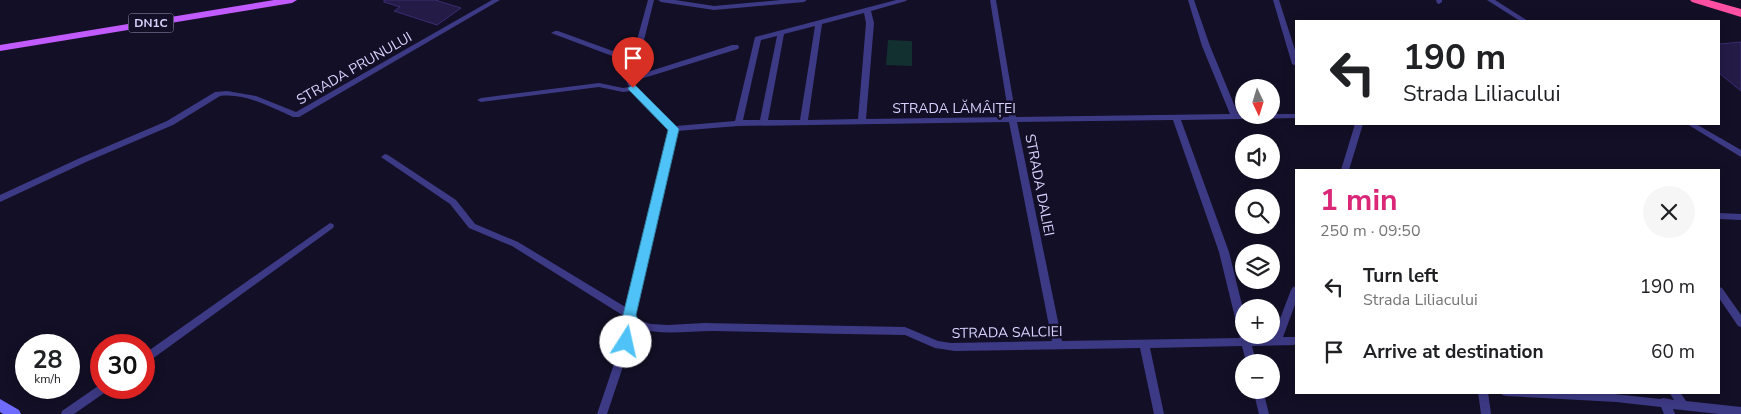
<!DOCTYPE html>
<meta charset="utf-8">
<style>
:root{--surface:#fff;--page:#f6f6f6;--text:#202124;--muted:#757577;--accent:#db2777}
body{margin:0;font-family:"Nunito Sans",sans-serif;background:var(--page);color:var(--text);height:100vh;display:flex;flex-direction:column;font-size:19px;white-space:nowrap}
*{box-sizing:border-box;margin:0}
p{font-size:16px;color:var(--muted)}
.icon{flex:none;width:28px;height:28px;fill:none;stroke:currentColor;stroke-width:2;stroke-linecap:round;stroke-linejoin:round}
.map{position:relative;flex:1;overflow:hidden}
.sheet{position:absolute;left:1295px;top:169px;width:425px;height:225px;display:flex;flex-direction:column;background:var(--surface);border-radius:0px;box-shadow:0 2px 12px #0003}
.sheet>*{flex:none}
.banner{position:absolute;left:1295px;top:20px;width:425px;height:105px;border-radius:0px;box-shadow:0 2px 12px #0003;background:#fff;color:var(--text);overflow:hidden}
.needle{width:32px;rotate:176deg}
.tools{position:absolute;left:1235px;top:79px;display:grid;gap:10px}
.tools a{display:grid;place-items:center;width:45px;height:45px;border-radius:50%;background:var(--surface);box-shadow:0 2px 12px #0003;font-size:25px}
.speed{position:absolute;left:15px;top:334px;display:flex;gap:10px;font-size:25px;font-weight:700;text-align:center}
.speed>*{display:grid;place-content:center;width:65px;height:65px;border-radius:50%;background:var(--surface);box-shadow:0 2px 12px #0003;line-height:1}
.speed small{font-size:12px;font-weight:400}
.speed .limit{border:8px solid #d22;background:#fff;color:#111}
.pin{position:absolute;display:grid;place-items:center;width:42px;height:42px;color:#fff;margin:-51px -21px;border-radius:50% 50% 50% 0;rotate:-45deg;box-shadow:0 0 5px #0007}
.pin .icon{rotate:45deg}
.me{position:absolute;width:55px;margin:-28px;rotate:10deg;stroke-linejoin:round;filter:drop-shadow(0 0 4px #0008)}
.turn{display:flex;align-items:center;gap:18px;height:105px;padding:0 25px;font-size:22px}
.turn .icon{width:65px;height:65px;stroke-width:2.5}
.turn b{display:block;font-size:35px;line-height:42px}
.round{display:grid;place-items:center;flex:none;width:52px;height:52px;border-radius:26px;background:var(--page)}
.summary{display:flex;align-items:center;justify-content:space-between;height:85px;padding:0 25px}
h1{font-size:30px;font-weight:700;line-height:38px;color:var(--accent)}
ul{padding:0;list-style:none}
li{display:flex;align-items:center;gap:15px;height:65px;padding:0 25px}
li div{flex:1}
li b{display:block;font-size:19px}
li em{font-style:normal}
.map>svg:first-child{display:block}
.green{fill:#12302f}
.building{fill:#241b47;stroke:#3b2d73}
.lines{fill:none;stroke-linecap:round;stroke-linejoin:round}
.street{fill:#3d3a85;fill-rule:evenodd}
.secondary{fill:#6f6bff;fill-rule:evenodd}
.primary{fill:#c25bff;fill-rule:evenodd}
.highway{fill:#ff4fa3;fill-rule:evenodd}
.route{fill:#4fc3f7;stroke:#337fa1}
.labels{text-anchor:middle;stroke-width:5;stroke-linejoin:round;paint-order:stroke}
.shield{fill:#130f26;stroke:#9e99be;stroke-width:1}
.shield-label{font-size:12px;font-weight:bold;fill:#d9d4ff}
.street-label{font-size:14px;fill:#d9d4ff;stroke:#130f26}
</style>
<div class="map">
<svg width="1741" height="414" viewBox="0 0 1741 414">
<rect width="100%" height="100%" fill="#130f26"/>
<path class="green" d="M888,40l24,1v25l-26,-1z"/>
<path class="building" d="M384,0h51l26,8 -24,17 -43,-14 6,-4 -16,-5z
M1741,42v49l-22,-18v-29z"/>
<g class="lines">
<path class="street" d="M492,0h8l-201,117h-6c-23,-10 -47,-24 -73,-21l-47,29 -87,37 -86,40v-7l80,-37 87,-37 48,-29 12,-1 29,5 40,16z
M648,0h6l-19,76 97,-31h6l1,2 -1,2 -104,32 2,6 40,39 59,-5 20,-84 141,-37h11l-1,1 -35,10 3,12 -8,96 143,-2 -19,-117h6l20,117 214,-3 -28,-68 -14,-46h6l16,46 28,68 33,1v-1h25v4l-115,2 48,132 15,61v22h5l1,3 23,-1 18,-47 2,-3 3,-1v16l-13,35h13v8l-44,1 4,16h-10l-4,-16 -92,2 14,66h-10l-14,-66 -185,3 -20,-3 -30,-13c-64,-1 -128,-3 -192,-4 -26,0 -51,5 -77,-3l-29,86h-10l31,-91 -1,-5 -115,-72 -43,-18 -19,-24 -69,-47 4,-3 3,1 68,45 19,24 43,18 109,66 43,-178 -39,-39 -8,1 -24,-5 -118,15 -4,-2 4,-2 118,-15 24,5 6,-1 -3,-7 5,-17 -80,-30 4,-2h3l74,27zM864,13l2,10 -8,96 -50,1 14,-96zM815,26l-15,94h-32l16,-86zM777,36l-17,84h-17l18,-80zM1173,120l46,132 21,86 -178,3 -45,-219zM1009,122l43,219 -101,2 -13,-2 -33,-14 -201,-4 -36,2 -17,-1 -14,-4 -3,-4 43,-185 61,-5z
M658,0h17l39,6 67,-6h26l-3,2 -90,8 -53,-8z
M1273,0h6l17,53v13l-4,-2z
M1436,0h6v2l-3,2 -2,-1z
M1487,0h8l33,21h-8z
M1355,124h8l-14,46h-8z
M1687,124h9l45,26v7z
M1719,213l22,1v6l-22,-1z
M330,223l3,1 1,2 -1,2 -185,134 -4,1v-9z
M1719,287l3,1 19,27v12l-3,-1 -19,-28z
M101,384v4h7l-1,3 -33,23h-13l1,-3z
M1253,390h10l6,24h-10z
M1478,392h10l3,22h-10z
M1501,392h95l64,7 3,-1 11,2 -5,-8h11l6,9 55,6v7h-22l-46,-5 2,5h-11l-3,-7 -45,-5 -110,-6 -4,-1z"/>
<path class="secondary" d="M0,399l19,11 2,4h-18l-3,-2z"/>
<path class="primary" d="M274,0h23l-5,3 -292,48v-6z"/>
<path class="highway" d="M1690,0h19l32,9v8l-49,-15z"/>
</g>
<path class="route" d="M633,85l3,1 43,43 -43,186 3,8 -8,22 -5,2 -4,-2 -2,-3 6,-19 -3,-8 45,-185 -39,-40 -1,-2z"/>
<g class="labels">
<rect class="shield" x="128.5" y="13.5" width="45" height="19" rx="4"/>
<g class="shield-label">
<text x="151" y="27">DN1C</text>
</g>
<g class="street-label">
<text transform="translate(354 68) rotate(-30)" y="5">STRADA PRUNULUI</text>
<text x="954" y="113">STRADA LĂMÂIȚEI</text>
<text transform="translate(1040 185) rotate(79)" y="5">STRADA DALIEI</text>
<text transform="translate(1007 332) rotate(-1)" y="5">STRADA SALCIEI</text>
</g>
</g>
</svg>
<div class="tools">
<a><svg class="needle" viewBox="-14 -14 28 28"><path d="M0-13l5 13h-10z" fill="#e53935"/><path d="M0 13l5-13h-10z" fill="#757577"/></svg></a>
<a><svg class="icon" aria-label="sound" viewBox="0 0 24 24"><path d="M4 9h4l5-4v14l-5-4H4zM17 9q2 3 0 6"/></svg></a>
<a><svg class="icon" aria-label="search" viewBox="0 0 24 24"><circle cx="10" cy="10" r="6"/><path d="M15 15l6 6"/></svg></a>
<a><svg class="icon" aria-label="layers" viewBox="0 0 24 24"><path d="M12 4l9 5-9 5-9-5zM3 14l9 5 9-5"/></svg></a>
<a>+</a>
<a>−</a>
</div>
<div class="speed"><div>28<small>km/h</small></div><div class="limit">30</div></div>
<div class="pin" style="left:633px;top:88px;background:#d93025"><svg class="icon" aria-label="arrive" viewBox="0 0 24 24"><path d="M6 21V4h12l-3 4 3 4H6"/></svg></div>
<svg class="me" style="left:626px;top:342px" viewBox="-20 -20 40 40"><circle r="19" fill="#fff"/><path d="M0-13L10 11 0 6-10 11z" fill="#4fc3f7"/></svg>
<div class="banner">
<div class="turn"><svg class="icon" aria-label="left" viewBox="0 0 24 24"><path d="M17 20v-9H6M10 6l-5 5 5 5"/></svg><div><b>190 m</b>Strada Liliacului</div></div>
</div>
<section class="sheet">
<div class="summary"><div><h1>1 min</h1><p>250 m · 09:50</p></div><a class="round"><svg class="icon" aria-label="close" viewBox="0 0 24 24"><path d="M6 6l12 12M18 6L6 18"/></svg></a></div>
<ul>
<li><svg class="icon" aria-label="left" viewBox="0 0 24 24"><path d="M17 20v-9H6M10 6l-5 5 5 5"/></svg><div><b>Turn left</b><p>Strada Liliacului</p></div><em>190 m</em></li>
<li><svg class="icon" aria-label="arrive" viewBox="0 0 24 24"><path d="M6 21V4h12l-3 4 3 4H6"/></svg><div><b>Arrive at destination</b></div><em>60 m</em></li>
</ul>
</section>
</div>
